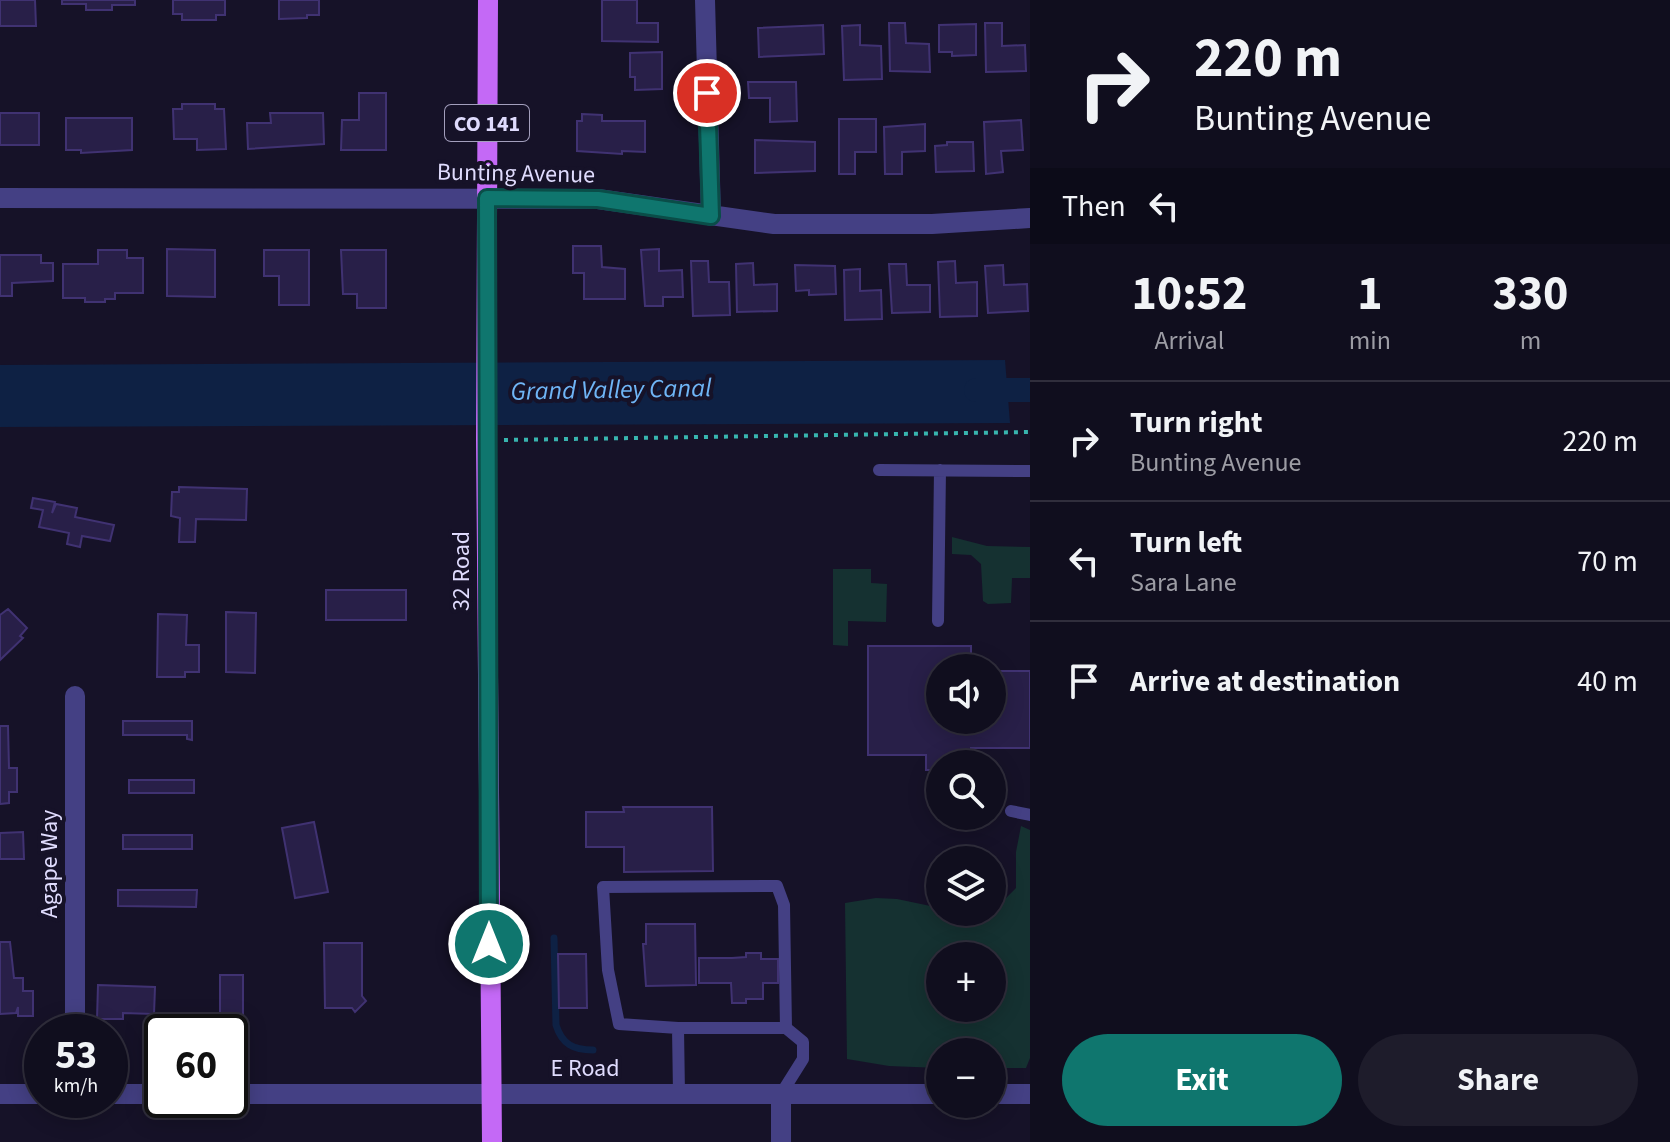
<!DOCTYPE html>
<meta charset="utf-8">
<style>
:root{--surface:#100e1e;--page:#1e1c2b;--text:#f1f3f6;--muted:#9c9ca4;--line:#302e3c;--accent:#0f766e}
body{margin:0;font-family:"Source Sans 3",sans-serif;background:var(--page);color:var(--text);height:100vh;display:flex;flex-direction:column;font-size:30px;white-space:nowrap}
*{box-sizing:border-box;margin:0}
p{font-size:26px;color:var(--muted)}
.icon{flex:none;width:44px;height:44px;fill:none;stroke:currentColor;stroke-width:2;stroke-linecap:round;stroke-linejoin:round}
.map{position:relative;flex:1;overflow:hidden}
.sheet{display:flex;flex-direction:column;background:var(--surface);width:640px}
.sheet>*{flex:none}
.guide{background:#100e1e;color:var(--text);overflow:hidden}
.controls{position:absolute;left:926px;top:654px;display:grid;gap:16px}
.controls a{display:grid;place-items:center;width:80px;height:80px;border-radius:50%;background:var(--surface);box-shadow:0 4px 20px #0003,0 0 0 2px var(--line);font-size:40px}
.speed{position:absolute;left:24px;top:1014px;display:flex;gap:16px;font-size:40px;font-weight:700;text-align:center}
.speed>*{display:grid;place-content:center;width:104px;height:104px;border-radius:50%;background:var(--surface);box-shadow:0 4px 20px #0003,0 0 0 2px var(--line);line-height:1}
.speed small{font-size:20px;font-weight:400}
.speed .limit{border:4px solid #111;border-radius:12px;background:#fff;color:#111}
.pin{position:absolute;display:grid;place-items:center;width:68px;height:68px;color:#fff;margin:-34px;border:4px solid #fff;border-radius:50%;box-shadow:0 2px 8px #0007}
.me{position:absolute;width:88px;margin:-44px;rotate:0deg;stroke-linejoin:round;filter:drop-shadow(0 0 6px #0008)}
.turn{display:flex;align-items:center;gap:28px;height:168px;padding:0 32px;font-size:36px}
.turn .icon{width:104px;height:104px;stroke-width:2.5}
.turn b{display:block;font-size:56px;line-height:68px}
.then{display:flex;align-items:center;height:76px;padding:0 32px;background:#0003;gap:16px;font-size:30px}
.eta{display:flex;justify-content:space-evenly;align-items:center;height:136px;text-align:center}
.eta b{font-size:48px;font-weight:700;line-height:56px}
.cta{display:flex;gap:16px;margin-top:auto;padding:16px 32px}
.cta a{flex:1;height:92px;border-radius:48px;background:var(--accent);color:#fff;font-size:32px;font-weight:700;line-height:92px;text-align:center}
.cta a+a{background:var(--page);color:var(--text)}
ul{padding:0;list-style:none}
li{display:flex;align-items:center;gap:24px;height:120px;padding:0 32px;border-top:2px solid var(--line)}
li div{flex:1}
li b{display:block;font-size:30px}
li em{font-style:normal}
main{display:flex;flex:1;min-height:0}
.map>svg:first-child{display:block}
.green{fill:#153131;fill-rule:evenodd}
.water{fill:#0e2144}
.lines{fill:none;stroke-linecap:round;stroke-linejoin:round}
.stream{stroke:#0e2144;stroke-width:7}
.canal{stroke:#0e2144;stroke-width:24}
.building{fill:#281f48;stroke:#403272;stroke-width:2}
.path{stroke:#38b4ae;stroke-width:4;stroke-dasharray:4 6;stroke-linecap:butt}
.service{stroke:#444084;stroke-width:12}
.minor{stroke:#444084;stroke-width:20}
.tertiary{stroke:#444084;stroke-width:20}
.primary{stroke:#c469f6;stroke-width:20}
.route-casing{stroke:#0a4d48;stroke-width:20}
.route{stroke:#0f766e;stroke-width:14}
.labels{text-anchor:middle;stroke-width:8;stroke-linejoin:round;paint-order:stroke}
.shield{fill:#161228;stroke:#a39fbd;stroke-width:2}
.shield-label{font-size:22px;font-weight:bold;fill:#dfdbfd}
.street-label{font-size:24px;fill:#dfdbfd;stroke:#161228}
.water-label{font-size:26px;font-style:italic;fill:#6fb5f6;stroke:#161228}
</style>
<main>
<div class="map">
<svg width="1030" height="1142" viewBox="0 0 1030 1142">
<rect width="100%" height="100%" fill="#161228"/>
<path class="green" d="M952,537l35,9 43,1v31h-18l-1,25 -23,1 -5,-3 -2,-37 -10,-9 -19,-1z
M833,569h38v14l16,1 -1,38 -38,-1v25l-15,-1z
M1021,826l9,4v228l-4,10h-34v-16h-52v16l-51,-2 -42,-7 -2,-156 31,-5 21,1 43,9v4h52v-8l12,-4 12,-12v-36zM992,956v52h-52v-52z"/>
<path class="water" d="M1005,360l5,63 -1010,4v-62z"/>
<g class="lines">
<path class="stream" d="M554,938l2,87c6,19 17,25 37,25"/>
<path class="canal" d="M976,390h54"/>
</g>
<path class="building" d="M0,0h35l1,26h-36z
M62,0h73v5h-23v5h-26v-6h-24z
M173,0h52v15h-9v5h-34v-6h-9z
M279,0h40v15h-12v3l-28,1z
M602,0h35v23h21v19l-56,-1z
M889,23h16l1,20 23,1 1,28 -40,-1z
M985,23h17v23l23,-1 1,26 -40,1z
M976,24v31l-24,1v-4h-13v-27z
M823,25l1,29 -65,3 -1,-29z
M860,25v20l21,1 1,33 -38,1 -2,-54z
M662,52v37l-27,1v-13h-5v-24z
M748,82h48l1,39 -27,1v-24h-21z
M359,93h27v57h-45l1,-30h17z
M182,104h33v5h9l2,40 -29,1v-11h-23l-1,-30h9z
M0,113h39v32h-39z
M270,113h53l1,31 -76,5 -1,-26h24z
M582,114l20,1v6h43v31l-23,-1v3l-45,-3v-30h5z
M66,118h66v32l-51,3v-3h-15z
M839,119h37v33h-21v22h-16z
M1021,120l2,30 -22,1 2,21 -17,2 -2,-52z
M925,124v27l-23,1v22h-17l-1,-47z
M755,140l60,2v29l-60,2z
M947,142h26l1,29 -38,1 -1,-26 12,-1z
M573,246h28l1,21 23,2v30h-41v-26h-11z
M167,249l48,1v47l-48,-1z
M659,249v22l23,-1 1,27h-20v9h-18l-4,-56z
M98,250h29v8h16v35h-28v6h-10v3h-20v-4h-22v-34h35z
M264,250h45v55h-30v-29h-15z
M341,250h45v58h-29v-14h-14z
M0,255h41v8h12v18l-41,2v13h-12z
M691,261h17l1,21h20l1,33 -37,1z
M955,261l1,22 21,-1v34l-37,1 -2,-55z
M753,263l1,22 23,-1v27l-40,1 -1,-48z
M889,264h17l1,21h23v27l-38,1z
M795,265l40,1 1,28 -27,1v-5l-13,1z
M1003,265l1,20 23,-1 1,27 -40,2 -3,-47z
M860,269v22l21,-1 1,29 -37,1 -1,-50z
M179,487l68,2 -1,31 -50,-1 -1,23h-16l1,-24 -9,-2 1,-24h7z
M33,498l22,4 -3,11 4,-9 21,4 -2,9 39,8 -4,16 -28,-5 -2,11 -13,-3 2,-11 -30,-6 4,-17 -12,-2z
M326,590h80v30h-80z
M8,609l19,19 -7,8 3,2 -23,22v-45z
M226,612l30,1 -1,60 -29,-1z
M158,614l29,1 -1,30h13v27h-14v5h-28z
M868,646h103v22h-31v52h52v-49h38v77h-59v7h-19v9h-12v6h-14v-15h-58z
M123,721h69v19l-5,-1v-4h-64z
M0,726h8l1,42h8v24h-8v11l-9,1z
M129,780h65v13h-65z
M623,807h89l1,64 -89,1v-25h-38v-35h38z
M314,822l14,70 -33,6 -13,-70z
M23,832l1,27h-24v-26z
M123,835h69v14h-69z
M118,890h79l-1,17 -78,-1z
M646,924h49l1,61 -50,1 -3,-42h3z
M0,942h10l4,36h9v13h10v25h-15v-9l-2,6 -16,1z
M324,943h38v53l4,5 -11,11 -3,-4h-27z
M746,953h15v6h17v24h-15v16h-17v4h-14l-1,-20h-32v-25h33l14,-1z
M558,954h28l1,54h-28z
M220,975h23v40h-23z
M98,985l57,2 -1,27 -31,-1v6h-26z"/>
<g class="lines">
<path class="path" d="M504,440l526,-8
M937,809v-16"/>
<path class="service" d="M879,470l151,1
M938,621l2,-151
M1011,811l19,4
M678,1028h108
M679,1094l-1,-66 -59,-4 -11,-54 -5,-83 174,-1 7,19 2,123 17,14v17l-22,35"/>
<path class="minor" d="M705,0l6,216
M0,198l598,1 176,25h158l98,-6
M75,696v336
M781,1094v48"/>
<path class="tertiary" d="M0,1094h42
M110,1094h52
M230,1094h710
M992,1094h38"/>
<path class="primary" d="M488,0l-2,441 6,701"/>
</g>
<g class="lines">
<g class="route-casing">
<path id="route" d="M489,944l-2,-746 111,1 113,17 -4,-123"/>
</g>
<use href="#route" class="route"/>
</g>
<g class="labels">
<rect class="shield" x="445" y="105" width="84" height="36" rx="6"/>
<g class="shield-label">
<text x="487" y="131">CO 141</text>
</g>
<g class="street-label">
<text transform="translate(516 173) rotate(1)" y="8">Bunting Avenue</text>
<text transform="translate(461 571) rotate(-90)" y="8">32 Road</text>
<text transform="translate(49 864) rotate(-90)" y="8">Agape Way</text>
<text x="585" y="1076">E Road</text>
</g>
<g class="water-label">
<text transform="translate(611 389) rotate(-1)" y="9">Grand Valley Canal</text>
</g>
</g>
</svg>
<div class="controls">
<a><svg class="icon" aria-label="sound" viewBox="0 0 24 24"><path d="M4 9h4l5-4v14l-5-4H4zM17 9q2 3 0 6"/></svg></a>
<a><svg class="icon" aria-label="search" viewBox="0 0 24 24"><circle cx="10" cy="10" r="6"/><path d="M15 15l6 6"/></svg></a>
<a><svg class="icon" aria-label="layers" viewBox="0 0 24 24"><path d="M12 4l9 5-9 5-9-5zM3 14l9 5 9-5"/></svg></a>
<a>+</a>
<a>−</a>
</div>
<div class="speed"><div>53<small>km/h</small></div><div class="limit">60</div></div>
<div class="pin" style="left:707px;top:93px;background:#d93025"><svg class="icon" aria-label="arrive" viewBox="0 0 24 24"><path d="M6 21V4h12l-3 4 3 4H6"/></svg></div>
<svg class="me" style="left:489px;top:944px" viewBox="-20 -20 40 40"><circle r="17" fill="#0f766e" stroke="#fff" stroke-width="3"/><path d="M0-11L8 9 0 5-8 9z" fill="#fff"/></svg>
</div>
<section class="sheet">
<div class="guide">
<div class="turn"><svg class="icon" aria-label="right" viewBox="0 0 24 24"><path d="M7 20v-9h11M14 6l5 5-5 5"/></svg><div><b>220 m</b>Bunting Avenue</div></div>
<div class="then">Then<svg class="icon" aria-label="left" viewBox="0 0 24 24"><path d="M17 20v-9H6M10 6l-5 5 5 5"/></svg></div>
</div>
<div class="eta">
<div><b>10:52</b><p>Arrival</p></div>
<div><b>1</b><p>min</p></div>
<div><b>330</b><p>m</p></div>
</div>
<ul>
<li><svg class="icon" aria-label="right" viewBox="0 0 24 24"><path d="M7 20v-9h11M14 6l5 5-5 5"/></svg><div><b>Turn right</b><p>Bunting Avenue</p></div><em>220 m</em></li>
<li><svg class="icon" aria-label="left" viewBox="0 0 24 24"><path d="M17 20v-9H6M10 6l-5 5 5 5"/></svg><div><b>Turn left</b><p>Sara Lane</p></div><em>70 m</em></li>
<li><svg class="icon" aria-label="arrive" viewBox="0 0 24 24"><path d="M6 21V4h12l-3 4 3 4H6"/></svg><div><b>Arrive at destination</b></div><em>40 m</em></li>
</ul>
<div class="cta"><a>Exit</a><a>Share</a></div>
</section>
</main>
